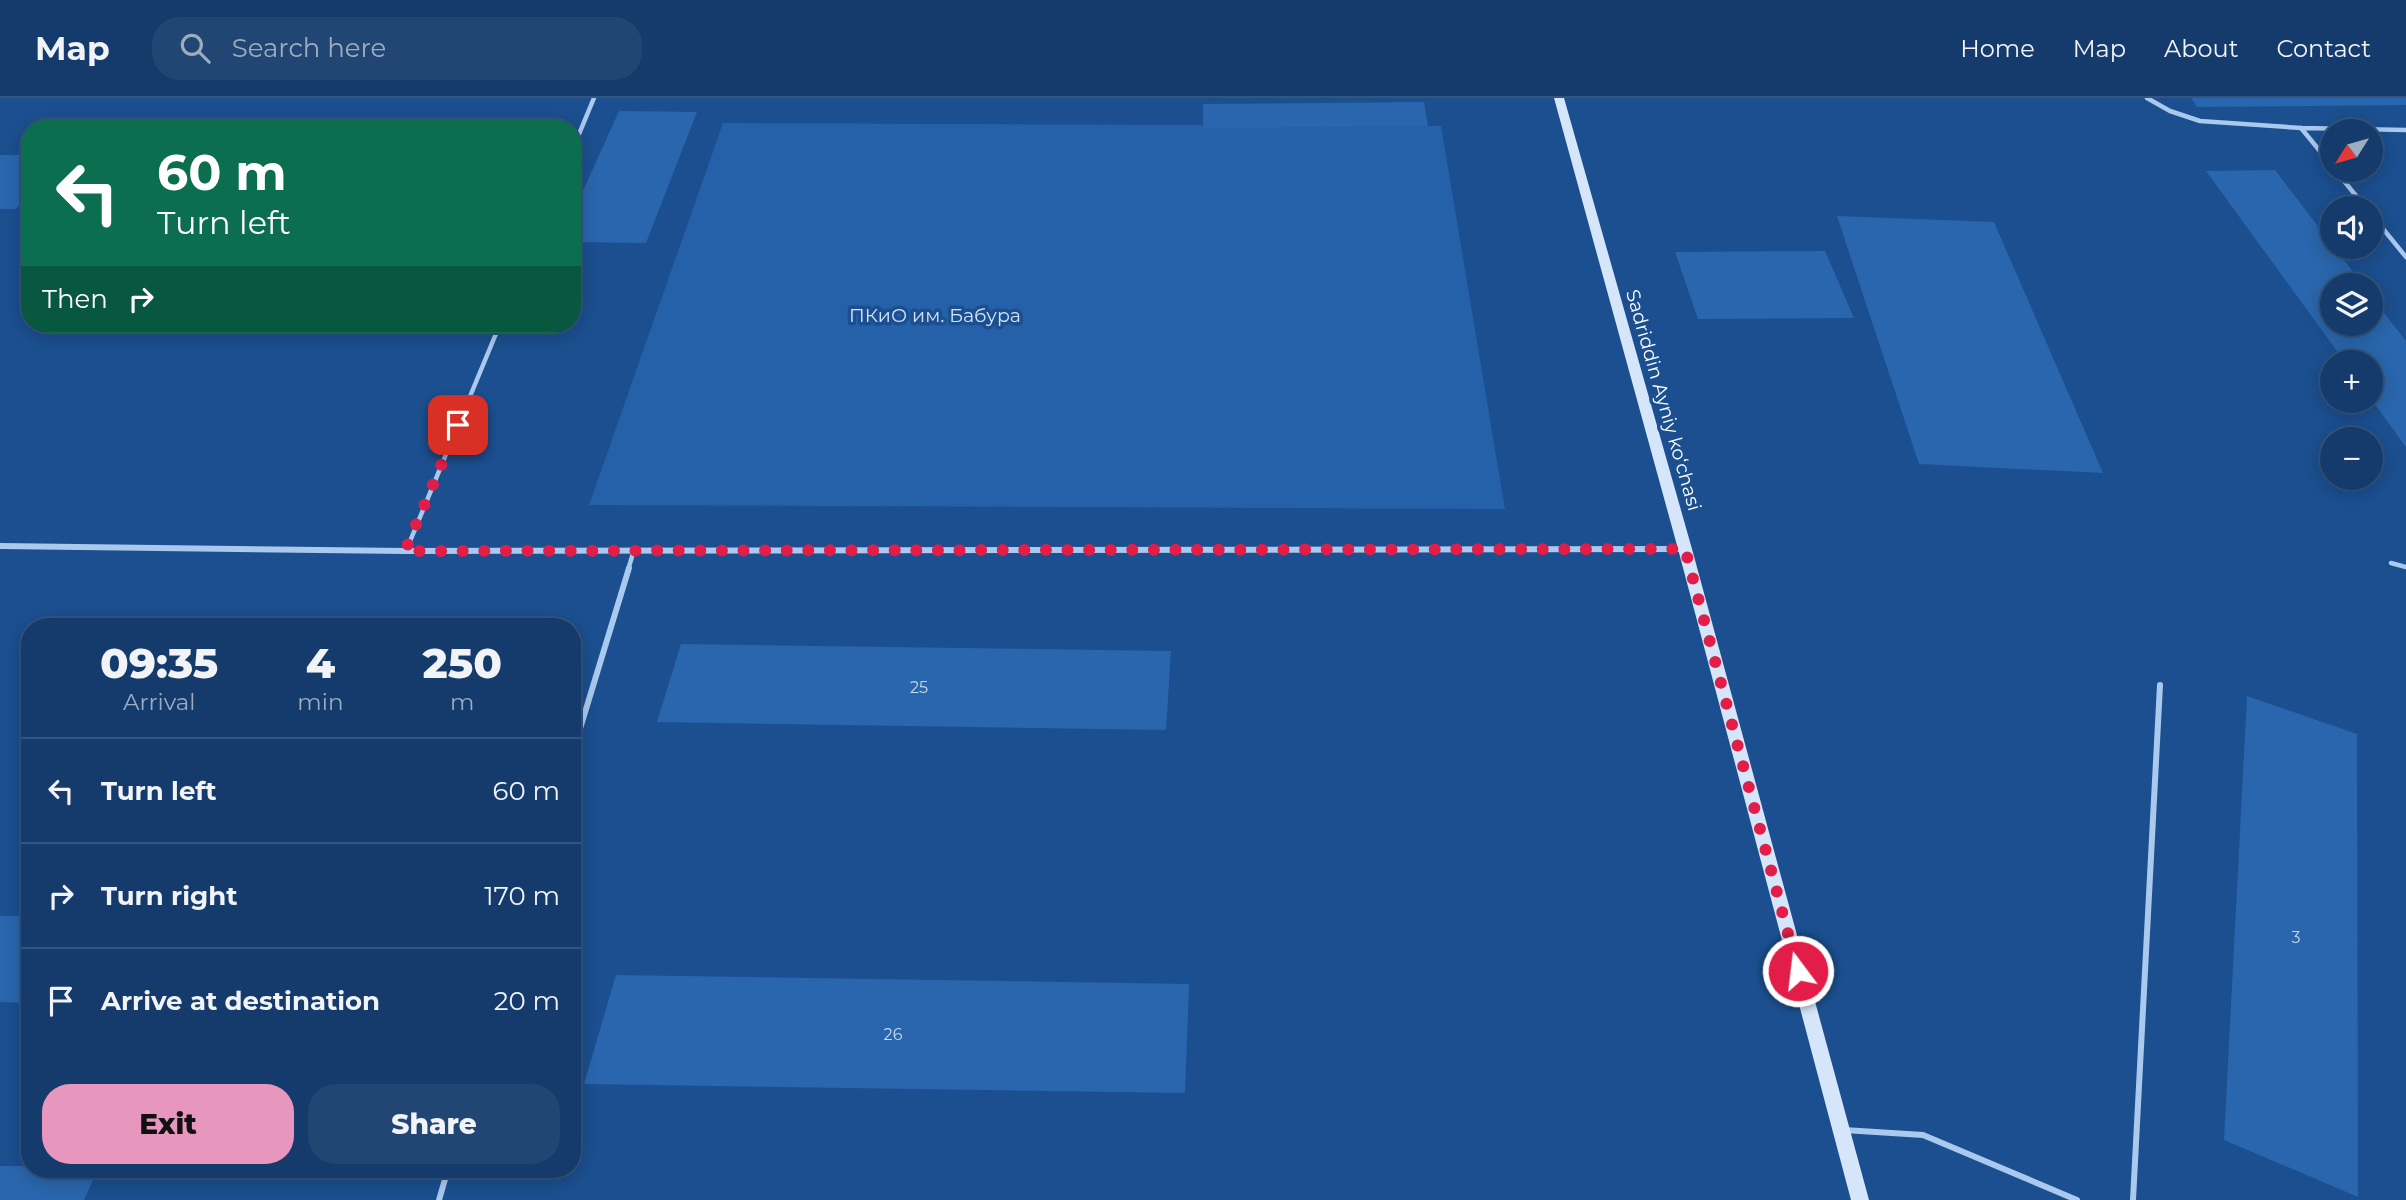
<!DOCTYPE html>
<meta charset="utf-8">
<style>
:root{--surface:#143b6b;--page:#214673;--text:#f1f3f6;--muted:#9dadc1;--line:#33557e;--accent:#e797bd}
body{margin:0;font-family:Montserrat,sans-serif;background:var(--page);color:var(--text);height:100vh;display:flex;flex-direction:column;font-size:26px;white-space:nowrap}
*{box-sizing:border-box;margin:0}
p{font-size:23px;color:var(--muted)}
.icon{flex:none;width:38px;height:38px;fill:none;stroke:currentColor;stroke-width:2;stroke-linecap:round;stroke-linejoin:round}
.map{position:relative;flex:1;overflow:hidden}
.side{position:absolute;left:21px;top:520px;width:560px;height:560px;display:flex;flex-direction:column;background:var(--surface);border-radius:28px;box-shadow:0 4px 18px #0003,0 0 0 2px var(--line)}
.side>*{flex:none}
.hud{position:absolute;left:21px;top:21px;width:560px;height:214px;border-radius:28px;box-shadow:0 4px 18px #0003,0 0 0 2px var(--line);background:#0b6e4f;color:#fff;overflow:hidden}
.needle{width:46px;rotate:233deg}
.controls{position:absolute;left:2320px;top:21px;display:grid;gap:14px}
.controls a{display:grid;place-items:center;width:63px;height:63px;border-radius:50%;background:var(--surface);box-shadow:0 4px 18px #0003,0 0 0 2px var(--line);font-size:35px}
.pin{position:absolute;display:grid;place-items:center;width:60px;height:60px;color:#fff;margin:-30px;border-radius:14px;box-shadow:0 4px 10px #0006}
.me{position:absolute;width:77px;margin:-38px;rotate:345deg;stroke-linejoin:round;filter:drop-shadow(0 0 5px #0008)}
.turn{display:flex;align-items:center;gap:24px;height:147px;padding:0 21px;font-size:32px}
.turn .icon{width:91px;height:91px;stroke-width:2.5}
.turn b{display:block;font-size:49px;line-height:60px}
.then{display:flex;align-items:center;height:66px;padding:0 21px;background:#0003;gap:14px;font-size:26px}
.eta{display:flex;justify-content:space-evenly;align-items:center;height:119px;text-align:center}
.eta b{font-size:42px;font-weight:800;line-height:49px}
.cta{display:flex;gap:14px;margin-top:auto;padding:14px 21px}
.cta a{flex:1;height:80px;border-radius:28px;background:var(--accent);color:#111;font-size:28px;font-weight:800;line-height:80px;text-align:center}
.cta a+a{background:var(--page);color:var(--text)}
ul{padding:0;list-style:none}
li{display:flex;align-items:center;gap:21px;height:105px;padding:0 21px;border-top:2px solid var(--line)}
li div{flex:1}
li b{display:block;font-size:26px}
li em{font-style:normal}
header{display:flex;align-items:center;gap:42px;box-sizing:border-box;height:98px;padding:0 35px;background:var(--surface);border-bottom:2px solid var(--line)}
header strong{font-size:33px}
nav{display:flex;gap:38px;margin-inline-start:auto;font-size:24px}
.search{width:490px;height:63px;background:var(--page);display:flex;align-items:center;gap:18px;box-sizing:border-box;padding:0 24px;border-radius:28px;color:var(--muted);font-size:26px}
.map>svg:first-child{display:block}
.green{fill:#2461a8}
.building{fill:#2a66ad}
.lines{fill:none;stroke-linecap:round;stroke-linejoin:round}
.lane-far1{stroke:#a9c9ee;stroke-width:4.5}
.lane{stroke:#a9c9ee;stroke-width:6}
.street{stroke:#a9c9ee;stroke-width:6}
.secondary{fill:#d6e6fa;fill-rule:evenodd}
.route{stroke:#e11d48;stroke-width:12;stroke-dasharray:0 21.6}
.labels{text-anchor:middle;stroke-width:7;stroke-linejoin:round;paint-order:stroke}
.number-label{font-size:16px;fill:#cad9ea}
.park-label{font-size:19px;fill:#cfe3fa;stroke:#1b4f8f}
.street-label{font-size:19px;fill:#fff;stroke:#1b4f8f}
</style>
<header>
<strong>Map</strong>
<div class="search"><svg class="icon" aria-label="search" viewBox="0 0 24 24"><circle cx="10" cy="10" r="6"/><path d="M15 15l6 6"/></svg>Search here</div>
<nav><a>Home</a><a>Map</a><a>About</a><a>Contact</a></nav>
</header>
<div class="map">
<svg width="2406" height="1102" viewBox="0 0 2406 1102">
<rect width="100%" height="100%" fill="#1b4f8f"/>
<path class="green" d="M723,25l718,3 64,383 -916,-4z"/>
<path class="building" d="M2191,0h215v7l-209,2z
M1424,4l4,24 -225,2v-24z
M619,13l78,1 -51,131 -74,-1v-27z
M173,26l108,1v3h-111z
M0,57h30v35l-14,19h-16z
M2275,72l88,115h-30v39h38v-28l35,45v106l-35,-48v-37h-26l-139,-191z
M1837,118l157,6 109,251 -184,-9z
M1825,153l29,67 -156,1 -23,-67z
M681,546l490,7 -5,79 -509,-8z
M2247,598l110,38 1,463 -134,-57z
M0,818h30v87l-30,-1z
M616,877l573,9 -4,109 -601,-9z
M0,1068h30v3h68l-14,31h-84z"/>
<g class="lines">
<path class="lane-far1" d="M2147,0l23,13 30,10 101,7 105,2
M2301,30l32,39
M572,53l22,-53
M2335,72l31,38
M2371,116l35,43
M406,453l94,-227
M2391,465l15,4
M628,472l6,-20"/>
<path class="lane" d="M572,657l57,-187
M1844,1032l79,5 154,65
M439,1102l9,-31
M2133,1102l27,-515"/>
<path class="street" d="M0,448l406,5 1279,-2"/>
<path class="secondary" d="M1554,0h10l128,451 177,651h-18l-173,-651z"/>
</g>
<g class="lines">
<path class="route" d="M458,327l-53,126 1280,-2 113,422"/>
</g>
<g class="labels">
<g class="number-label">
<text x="919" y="595">25</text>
<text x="2296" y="845">3</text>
<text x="893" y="942">26</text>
</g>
<g class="park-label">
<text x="935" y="224">ПКиО им. Бабура</text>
</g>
<g class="street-label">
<text transform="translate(1664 302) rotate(74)" y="7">Sadriddin Ayniy ko‘chasi</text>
</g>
</g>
</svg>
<div class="controls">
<a><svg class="needle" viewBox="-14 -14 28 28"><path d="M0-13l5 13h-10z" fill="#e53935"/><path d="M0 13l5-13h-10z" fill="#9dadc1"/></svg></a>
<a><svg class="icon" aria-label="sound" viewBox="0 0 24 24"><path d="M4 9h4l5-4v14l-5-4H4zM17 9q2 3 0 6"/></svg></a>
<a><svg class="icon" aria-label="layers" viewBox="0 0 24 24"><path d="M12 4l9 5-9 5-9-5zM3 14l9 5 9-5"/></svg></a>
<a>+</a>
<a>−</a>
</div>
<div class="pin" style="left:458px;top:327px;background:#d93025"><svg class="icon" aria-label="arrive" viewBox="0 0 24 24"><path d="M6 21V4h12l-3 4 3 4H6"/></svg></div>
<svg class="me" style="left:1798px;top:873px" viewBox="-20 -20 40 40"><circle r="17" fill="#e11d48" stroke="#fff" stroke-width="3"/><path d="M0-11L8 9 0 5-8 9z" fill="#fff"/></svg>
<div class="hud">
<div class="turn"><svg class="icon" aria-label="left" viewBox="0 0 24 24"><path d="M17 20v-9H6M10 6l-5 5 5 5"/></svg><div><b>60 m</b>Turn left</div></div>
<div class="then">Then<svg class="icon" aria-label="right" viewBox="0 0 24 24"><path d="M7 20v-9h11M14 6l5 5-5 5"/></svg></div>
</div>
<section class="side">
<div class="eta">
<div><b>09:35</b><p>Arrival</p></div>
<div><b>4</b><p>min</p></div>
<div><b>250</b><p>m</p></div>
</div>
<ul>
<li><svg class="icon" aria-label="left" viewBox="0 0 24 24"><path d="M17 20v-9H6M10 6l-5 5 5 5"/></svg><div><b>Turn left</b></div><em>60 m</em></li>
<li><svg class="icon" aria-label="right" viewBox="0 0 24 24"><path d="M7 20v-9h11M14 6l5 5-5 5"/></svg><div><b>Turn right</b></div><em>170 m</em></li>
<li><svg class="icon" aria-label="arrive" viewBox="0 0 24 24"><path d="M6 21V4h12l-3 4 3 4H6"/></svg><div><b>Arrive at destination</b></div><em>20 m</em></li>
</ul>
<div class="cta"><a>Exit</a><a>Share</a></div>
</section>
</div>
